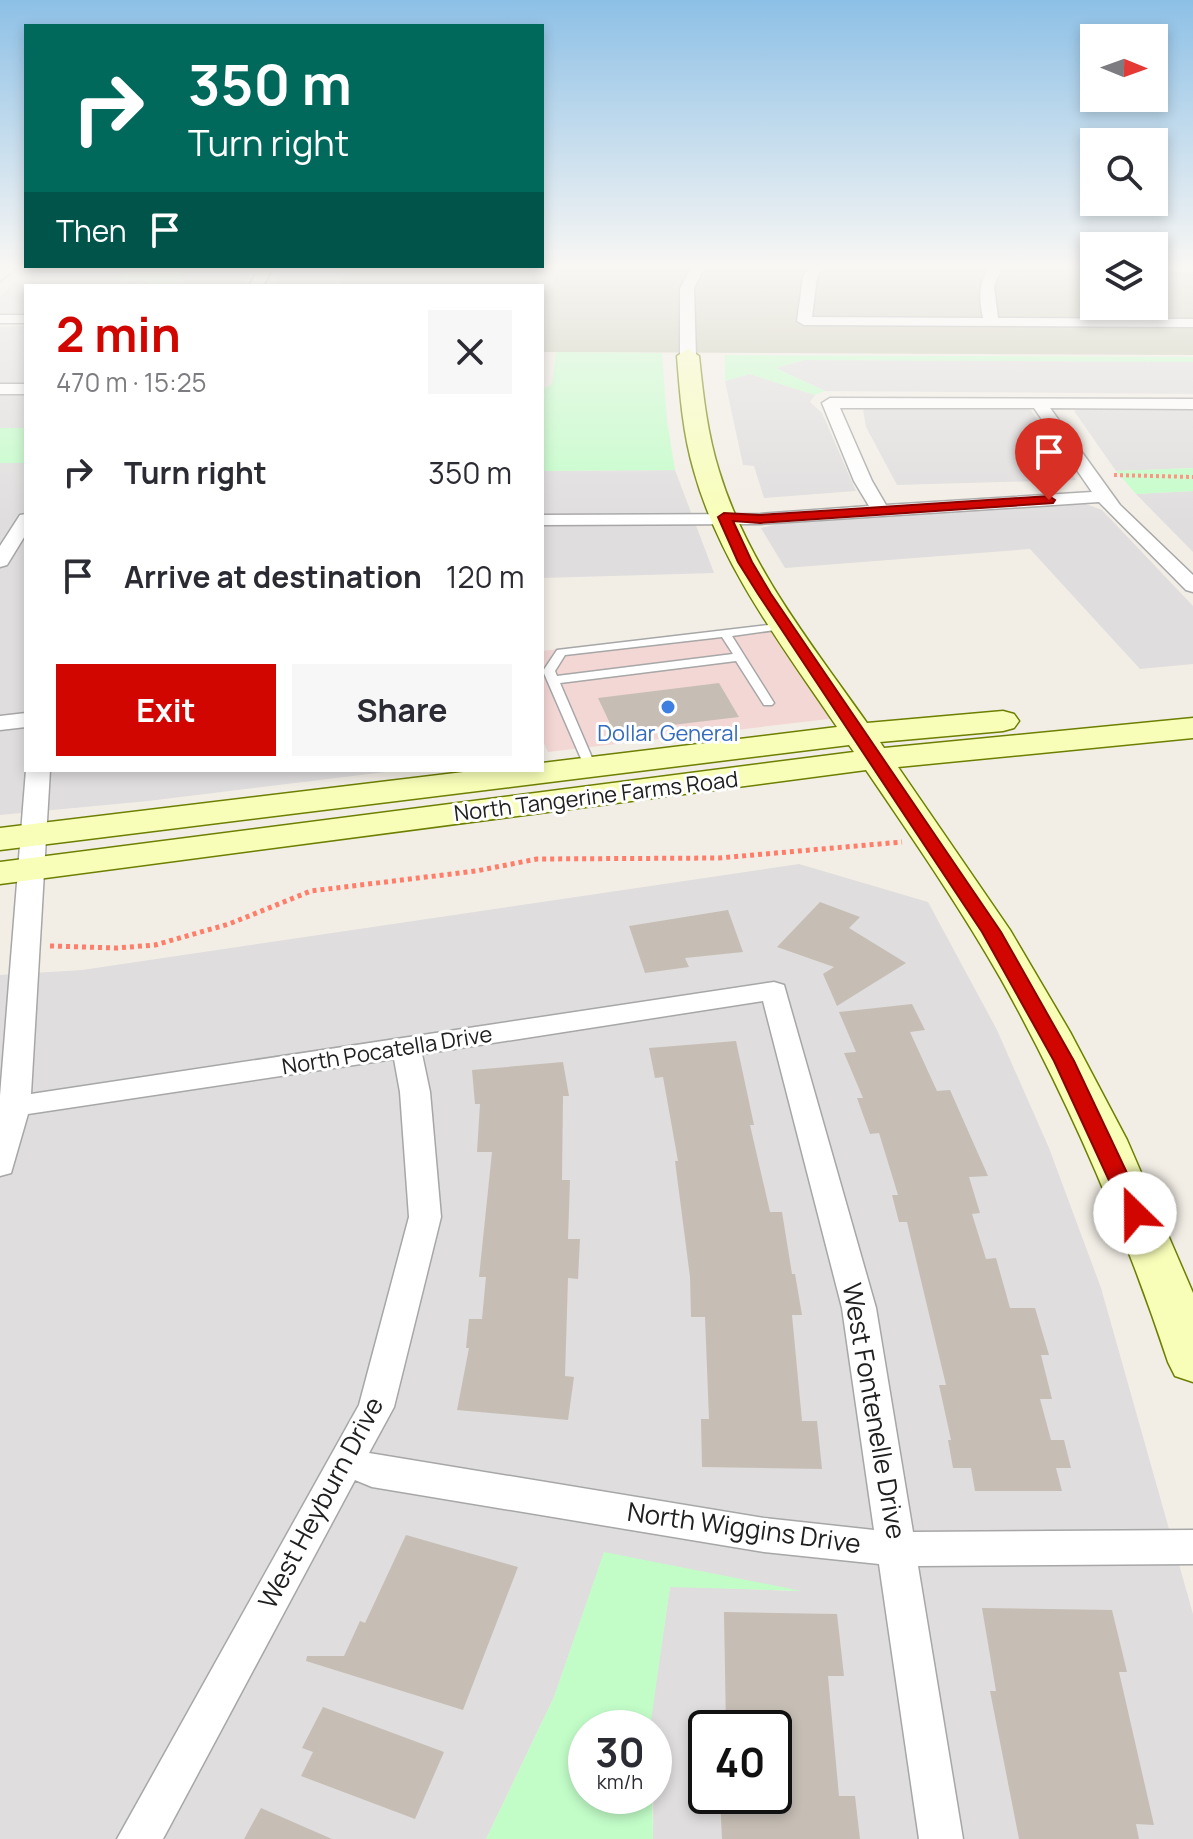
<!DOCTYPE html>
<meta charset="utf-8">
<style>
:root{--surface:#fff;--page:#f7f7f7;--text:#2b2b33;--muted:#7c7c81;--accent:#d10600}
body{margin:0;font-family:Manrope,sans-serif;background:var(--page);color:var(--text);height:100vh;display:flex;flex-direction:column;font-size:30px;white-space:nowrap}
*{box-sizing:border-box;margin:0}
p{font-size:26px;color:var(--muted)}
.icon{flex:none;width:44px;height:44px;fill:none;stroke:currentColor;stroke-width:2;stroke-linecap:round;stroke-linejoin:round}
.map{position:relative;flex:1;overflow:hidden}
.details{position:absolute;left:24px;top:284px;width:520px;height:488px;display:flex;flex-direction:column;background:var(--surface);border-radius:0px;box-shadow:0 4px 12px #0003}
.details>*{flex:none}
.top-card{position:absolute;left:24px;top:24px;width:520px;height:244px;border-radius:0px;box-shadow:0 4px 12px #0003;background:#00695c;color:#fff;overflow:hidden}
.needle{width:52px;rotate:91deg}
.fabs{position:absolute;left:1080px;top:24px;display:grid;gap:16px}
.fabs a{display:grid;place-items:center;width:88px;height:88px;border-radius:0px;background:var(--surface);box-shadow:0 4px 12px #0003;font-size:40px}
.speed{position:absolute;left:568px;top:1710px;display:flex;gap:16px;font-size:40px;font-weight:700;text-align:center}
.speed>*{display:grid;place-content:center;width:104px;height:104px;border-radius:50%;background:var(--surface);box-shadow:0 4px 12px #0003;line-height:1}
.speed small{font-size:20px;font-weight:400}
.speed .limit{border:4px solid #111;border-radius:12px;background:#fff;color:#111}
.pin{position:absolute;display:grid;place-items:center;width:68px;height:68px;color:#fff;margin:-82px -34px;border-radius:50% 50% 50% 0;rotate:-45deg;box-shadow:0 0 8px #0007}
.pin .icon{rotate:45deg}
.me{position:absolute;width:88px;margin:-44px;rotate:337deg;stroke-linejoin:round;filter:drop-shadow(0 0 6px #0008)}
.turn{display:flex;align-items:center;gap:28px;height:168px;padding:0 32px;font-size:36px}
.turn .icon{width:104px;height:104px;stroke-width:2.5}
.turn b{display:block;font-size:56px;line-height:68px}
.then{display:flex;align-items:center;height:76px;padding:0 32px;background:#0003;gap:16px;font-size:30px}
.round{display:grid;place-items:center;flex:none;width:84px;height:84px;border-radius:0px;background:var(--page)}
.head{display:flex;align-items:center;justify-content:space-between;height:136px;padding:0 32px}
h1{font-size:48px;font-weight:700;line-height:60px;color:var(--accent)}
.button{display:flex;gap:16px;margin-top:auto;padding:16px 32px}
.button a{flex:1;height:92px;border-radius:0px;background:var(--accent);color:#fff;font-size:32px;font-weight:700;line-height:92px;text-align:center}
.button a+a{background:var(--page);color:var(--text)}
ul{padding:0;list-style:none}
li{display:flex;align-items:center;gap:24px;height:104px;padding:0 32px}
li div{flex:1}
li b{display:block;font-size:30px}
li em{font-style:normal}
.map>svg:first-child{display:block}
.residential{fill:#dfdddd;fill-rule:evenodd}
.commercial{fill:#f3d7d5}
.construction{fill:#c6c7b1}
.park{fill:#c2fdc8}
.building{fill:#c6beb5}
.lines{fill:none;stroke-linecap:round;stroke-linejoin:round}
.lane-casing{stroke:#a7a7a7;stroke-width:3}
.street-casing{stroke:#a7a7a7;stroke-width:3}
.secondary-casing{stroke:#6d7f00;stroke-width:3}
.path-far1{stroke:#ff7e6a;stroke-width:4;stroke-dasharray:3 3;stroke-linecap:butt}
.path{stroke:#ff7e6a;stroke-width:5;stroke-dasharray:4 4;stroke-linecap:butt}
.lane{fill:#fff;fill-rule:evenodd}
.street{fill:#fff;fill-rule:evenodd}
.secondary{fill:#f8feb8;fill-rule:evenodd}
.route{fill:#d10600;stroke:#880400;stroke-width:2}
.shop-dot{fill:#3f7fe0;stroke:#fff;stroke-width:3}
.labels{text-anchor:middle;stroke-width:6;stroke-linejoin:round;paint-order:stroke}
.shop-label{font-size:22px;fill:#366cbe;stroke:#fff}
.street-label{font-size:22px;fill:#202020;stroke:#fff}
.near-street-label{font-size:26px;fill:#202020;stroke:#fff}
</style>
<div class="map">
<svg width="1193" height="1839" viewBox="0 0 1193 1839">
<rect width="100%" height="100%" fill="#f2eee6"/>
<path class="residential" d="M28,267h99l-9,12 32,2 -4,5h-120v27h-26v-16z
M187,267h66l-10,19h-69z
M283,267h64l-8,19h-65z
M26,326v102h-26v-101z
M804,360l389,2v32l-368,-3 -50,-23z
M750,374l65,21 -5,7 12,11 34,78 -92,7 -10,-32 -11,-1 -18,-84z
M874,407h142l15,3 45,70 -179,5 -31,-58 -3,-17z
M1084,407l109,1v60l-77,3 -42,-60z
M0,462h26v308h376l-254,31 -148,14z
M675,470l39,103 -172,5v-107z
M1193,491v61l-57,-58z
M1086,504l16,6 91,96v58l-53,5 -110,-120 -245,19 -24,-40 21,-5z
M799,864l129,38 69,128 52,118 52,140 92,326v225h-540l1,-111h-4v-5l20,-137 124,5 -190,-38 -50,144 -68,142h-486v-864l82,-5zM706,1728h68v68h-68z"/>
<path class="commercial" d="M784,623l62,94 -298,35 -6,-13v-88z"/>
<path class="construction" d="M347,267h747v39h60v-39h39v88l-651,-3v-66h-203z"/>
<path class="park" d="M127,267h60l-13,19h-28l3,-5 -32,-1z
M556,352l106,1 5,68 8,49 -133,1v-71l3,-4 -3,-6 10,-6z
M725,355l468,2v5l-389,-2 -28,8 49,23 -10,4 -65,-21 -25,7z
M0,428h26v35h-26z
M1193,468v23l-57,3 -20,-23z
M604,1552l198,39 -132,-4 -20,141h-64v68h66l1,43h-167l68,-142z"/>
<path class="building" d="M719,683l20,34 -125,15 -16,-34z
M820,902l40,15 -11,11 57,35 -69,43 -14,-32 11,-7 -57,-20z
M728,910l15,42 -58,6 4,9 -44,6 -16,-47z
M912,1004l13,26 -15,2 27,59 13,-1 38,86 -19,1 11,36 -8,1 14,45 10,-1 14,50h25l14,47h-8l11,44h-12l11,41h13l7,28h-15l6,23h-87l-4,-23h-18l-5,-28h3l-12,-55h7l-39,-163h-8l-7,-27h6l-19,-62 -9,1 -13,-36h6l-19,-45 12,-1 -17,-40z
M736,1041l18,84h-4l20,87h12l10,62h3l7,41h-10l10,106h15l5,48 -120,-2 -1,-48h8l-4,-102h-14l-1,-40 -15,-116h3l-15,-84 -8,1 -6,-30z
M563,1062l6,34h-6l-1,84h8l-2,59h12l-2,40 -10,-1 -3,98 9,1 -6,43 -111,-10 12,-62h-3l3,-29h13l4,-42h-7l13,-125h-15l3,-48h-5l-3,-34z
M406,1535l112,32 -55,143 -157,-49 1,-5h37l16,-35 5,2z
M982,1608l130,2 15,62h-8l35,153 -18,-1 3,15h-120l-29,-148h6z
M724,1612l113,2 7,62h-16l11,120h16l5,43h-138l-2,-43h54v-68h-48z
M323,1707l121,45 -29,67 -114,-43 12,-24 -11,-4z
M261,1808l71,31h-88z"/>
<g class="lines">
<g class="lane-casing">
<path id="lane" d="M786,623l4,1v4l-58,8 42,67 -2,2h-8l-28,-44 -176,22 36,84 -2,3h-8l-43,-99 14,-21zM722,637l11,17 -176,22 -2,-5 10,-16z"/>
</g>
<g class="street-casing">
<path id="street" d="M3,267h14l-17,14v-12z
M260,267h13l-10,19h-14z
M692,267h13l-11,21 2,68 -8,5 -8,-5v-68z
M810,267h13l-6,10 -5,40 171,1c-4,-19 -5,-35 7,-51h12l-8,20 4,31 195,1v8l-389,-2 -7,-4 6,-44z
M1154,267h39v5l-39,-1z
M0,315h26v8h-26z
M0,384h26v10h-26z
M830,398l363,1v10l-143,-1 70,97 73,70v17l-7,-2 -87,-88 -339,22 -218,1v-10l218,-1 109,-8 -15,-25 -32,-78zM840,408h194l58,84 -206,13 -14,-24z
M26,514v20l-19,31 -7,2v-21l20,-31z
M26,713v14l-26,3v-14z
M26,770h24l-19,324 743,-112 10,3 92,323 37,224 280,-2v34l-275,2 45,273h-44l-40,-275 -115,-12 -392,-65 -17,-7 -192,359h-46l242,-434 50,-188 -9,-125 -6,-33 -366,55 -17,59 -11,3v-80zM763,1001l79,307 32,222 -110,-12 -395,-65 25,-46 47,-190 -11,-125 -8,-38z"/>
</g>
<g class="secondary-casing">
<path id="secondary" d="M688,349l11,7c4,38 8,77 20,115 28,93 93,174 148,252l136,-12 11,3 5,7 -5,7 -11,3 -123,11 4,6 309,-30v20l-295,29 112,163 60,102 57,108 66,153v89l-18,-6 -7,-14c-44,-133 -99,-261 -167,-383 -41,-72 -88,-140 -135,-209l-866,114v-22l854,-110 -5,-7 -849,105v-22l480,-58h62v-7l295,-36c-54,-80 -117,-162 -143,-256 -11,-37 -14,-76 -17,-115z"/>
</g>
<path class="path-far1" d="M1114,475l79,2"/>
<path class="path" d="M50,946l67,2 38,-3 74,-21 82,-33 165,-20 61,-12 182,-1 183,-16"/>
<use href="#lane" class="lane"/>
<use href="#street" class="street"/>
<use href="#secondary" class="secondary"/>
</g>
<linearGradient id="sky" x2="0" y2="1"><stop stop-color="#8dc0e6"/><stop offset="0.51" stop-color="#f9f7f4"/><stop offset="1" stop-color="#f9f7f4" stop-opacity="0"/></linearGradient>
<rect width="1193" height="524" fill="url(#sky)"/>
<path class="route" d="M1049,496l6,4 -2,3 -293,20 -27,-2 19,41 19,32 230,338 73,129 72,152 -3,6h-16l-3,-6 -70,-152 -72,-129 -224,-338 -20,-32 -20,-45 6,-4 36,2z"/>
<circle class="shop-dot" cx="668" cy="707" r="8"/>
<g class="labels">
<g class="shop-label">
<text x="668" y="741">Dollar General</text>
</g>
<g class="street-label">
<text transform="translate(596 796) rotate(-7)" y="8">North Tangerine Farms Road</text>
<text transform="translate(387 1050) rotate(-9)" y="8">North Pocatella Drive</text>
</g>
<g class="near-street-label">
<text transform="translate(874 1411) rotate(80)" y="9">West Fontenelle Drive</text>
<text transform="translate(321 1503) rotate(-62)" y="9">West Heyburn Drive</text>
<text transform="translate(744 1528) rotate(8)" y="9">North Wiggins Drive</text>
</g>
</g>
</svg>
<div class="fabs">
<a><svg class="needle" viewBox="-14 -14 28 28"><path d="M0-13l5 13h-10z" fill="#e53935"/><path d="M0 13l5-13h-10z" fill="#7c7c81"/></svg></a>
<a><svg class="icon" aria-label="search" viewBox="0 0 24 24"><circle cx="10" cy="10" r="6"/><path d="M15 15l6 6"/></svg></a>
<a><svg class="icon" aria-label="layers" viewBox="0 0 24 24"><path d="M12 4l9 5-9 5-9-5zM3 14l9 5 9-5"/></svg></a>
</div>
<div class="speed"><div>30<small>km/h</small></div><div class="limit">40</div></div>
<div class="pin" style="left:1049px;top:500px;background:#d93025"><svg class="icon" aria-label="arrive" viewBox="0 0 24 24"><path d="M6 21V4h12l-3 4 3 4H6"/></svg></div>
<svg class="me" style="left:1135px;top:1213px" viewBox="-20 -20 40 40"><circle r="19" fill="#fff"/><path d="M0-13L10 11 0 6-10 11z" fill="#d10600"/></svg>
<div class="top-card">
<div class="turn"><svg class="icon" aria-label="right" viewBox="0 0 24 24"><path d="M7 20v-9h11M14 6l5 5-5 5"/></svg><div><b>350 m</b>Turn right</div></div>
<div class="then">Then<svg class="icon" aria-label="arrive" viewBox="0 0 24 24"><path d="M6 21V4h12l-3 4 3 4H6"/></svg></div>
</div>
<section class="details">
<div class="head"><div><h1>2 min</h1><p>470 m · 15:25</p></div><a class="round"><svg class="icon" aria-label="close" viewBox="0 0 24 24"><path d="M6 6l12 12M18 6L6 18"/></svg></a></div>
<ul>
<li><svg class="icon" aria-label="right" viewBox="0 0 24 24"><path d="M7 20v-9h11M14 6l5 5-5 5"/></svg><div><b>Turn right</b></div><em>350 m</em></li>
<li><svg class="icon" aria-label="arrive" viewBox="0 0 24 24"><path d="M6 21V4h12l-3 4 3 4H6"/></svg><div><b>Arrive at destination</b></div><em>120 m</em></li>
</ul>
<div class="button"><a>Exit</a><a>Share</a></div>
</section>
</div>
